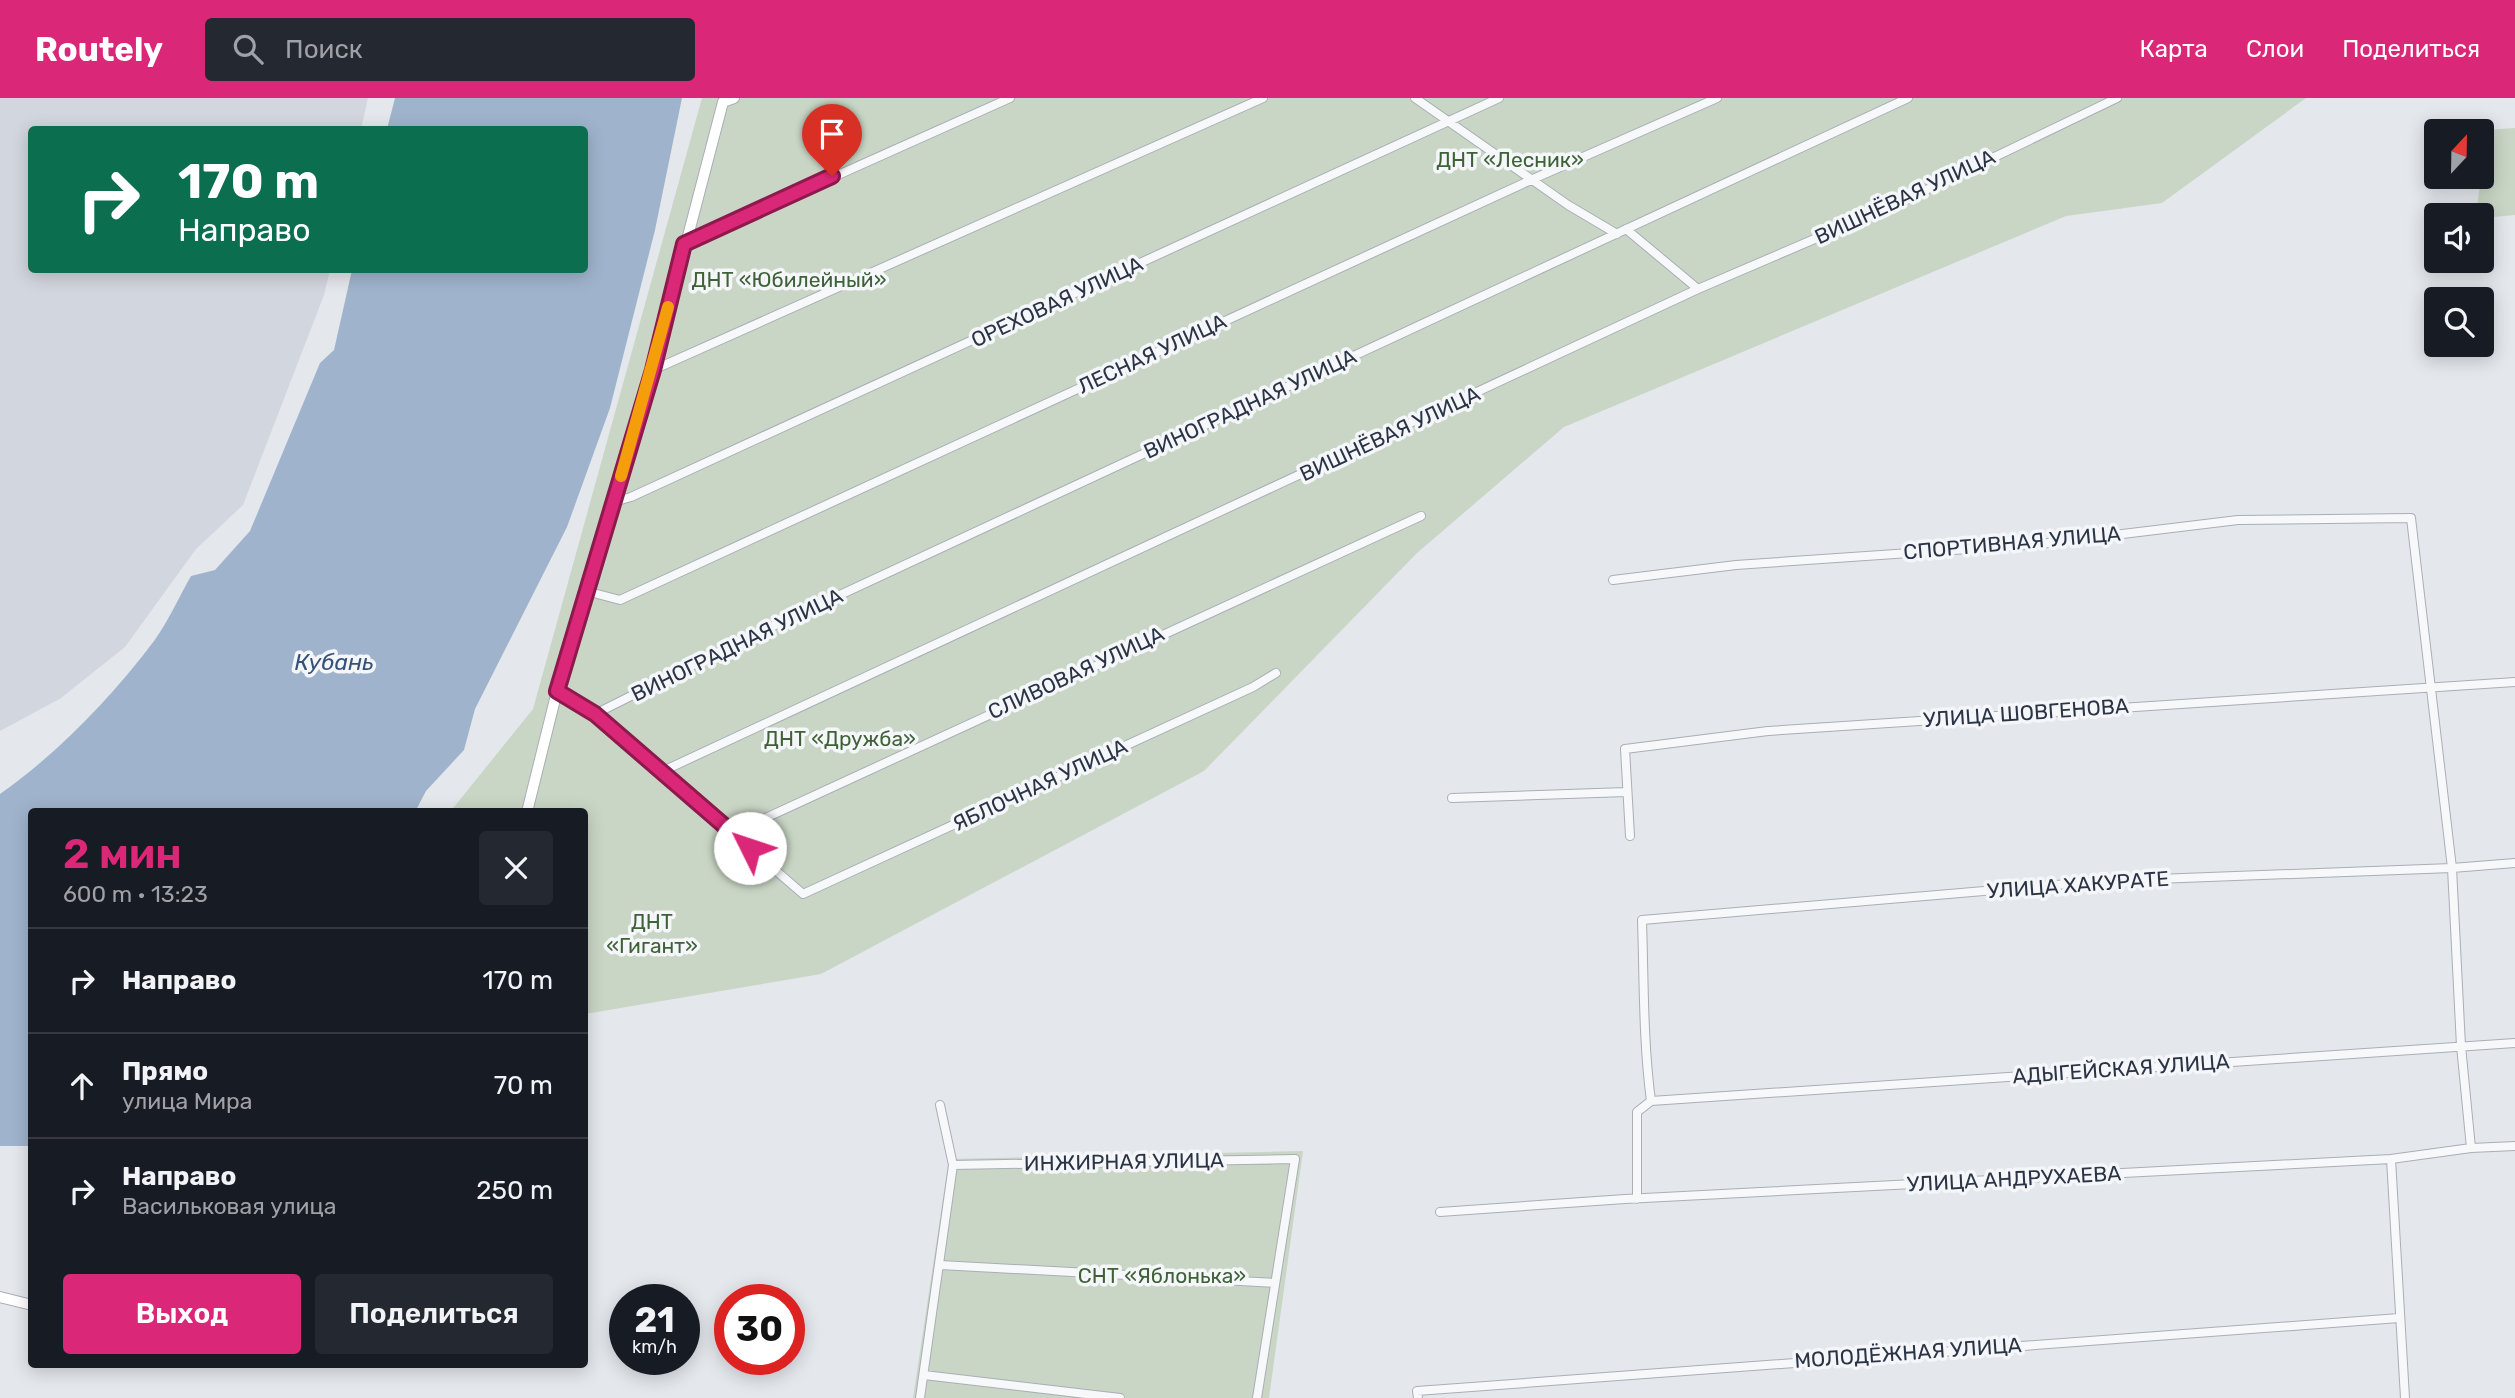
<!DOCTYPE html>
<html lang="ru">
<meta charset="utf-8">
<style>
:root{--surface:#171b24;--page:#242831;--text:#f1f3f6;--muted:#9ea1a6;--line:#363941;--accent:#db2777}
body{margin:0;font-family:Rubik,sans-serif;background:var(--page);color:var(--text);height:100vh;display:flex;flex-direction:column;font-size:26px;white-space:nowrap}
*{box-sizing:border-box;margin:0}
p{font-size:23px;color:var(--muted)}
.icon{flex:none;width:38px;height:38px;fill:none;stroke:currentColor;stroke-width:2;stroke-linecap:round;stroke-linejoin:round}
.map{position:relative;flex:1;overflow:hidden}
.sheet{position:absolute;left:28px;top:710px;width:560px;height:560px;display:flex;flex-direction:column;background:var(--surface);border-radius:7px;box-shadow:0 4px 18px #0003}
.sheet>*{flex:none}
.guide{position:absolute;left:28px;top:28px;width:560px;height:147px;border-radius:7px;box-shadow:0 4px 18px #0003;background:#0b6e4f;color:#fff;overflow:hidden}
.needle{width:46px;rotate:22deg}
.tools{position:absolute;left:2424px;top:21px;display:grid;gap:14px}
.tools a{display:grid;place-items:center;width:70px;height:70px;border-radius:7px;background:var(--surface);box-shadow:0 4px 18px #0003;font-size:35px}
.speed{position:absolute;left:609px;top:1186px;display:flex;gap:14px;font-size:35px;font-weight:700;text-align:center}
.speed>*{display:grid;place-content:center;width:91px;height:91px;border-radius:50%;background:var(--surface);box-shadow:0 4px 18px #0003;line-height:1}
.speed small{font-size:18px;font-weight:400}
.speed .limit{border:10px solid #d22;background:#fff;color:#111}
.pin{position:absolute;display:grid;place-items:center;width:60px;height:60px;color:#fff;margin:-72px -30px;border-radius:50% 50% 50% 0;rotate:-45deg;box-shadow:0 0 7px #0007}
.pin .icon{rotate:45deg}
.me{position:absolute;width:77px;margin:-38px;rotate:311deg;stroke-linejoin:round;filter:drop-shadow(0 0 5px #0008)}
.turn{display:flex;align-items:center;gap:24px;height:147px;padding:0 35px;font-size:32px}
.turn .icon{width:91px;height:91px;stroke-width:2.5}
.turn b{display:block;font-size:49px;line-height:60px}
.round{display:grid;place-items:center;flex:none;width:74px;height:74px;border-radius:7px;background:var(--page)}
.head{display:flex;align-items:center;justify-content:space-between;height:119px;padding:0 35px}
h1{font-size:42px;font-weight:600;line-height:52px;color:var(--accent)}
.cta{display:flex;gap:14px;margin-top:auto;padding:14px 35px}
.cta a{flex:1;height:80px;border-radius:7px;background:var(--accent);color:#fff;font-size:28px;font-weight:600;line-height:80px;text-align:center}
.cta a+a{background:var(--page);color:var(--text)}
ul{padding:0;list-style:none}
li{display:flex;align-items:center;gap:21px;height:105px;padding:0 35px;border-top:2px solid var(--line)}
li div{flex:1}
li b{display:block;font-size:26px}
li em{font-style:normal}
header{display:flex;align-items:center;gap:42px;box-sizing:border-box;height:98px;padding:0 35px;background:var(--accent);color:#fff}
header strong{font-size:33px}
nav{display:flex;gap:38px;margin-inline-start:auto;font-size:24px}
.search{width:490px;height:63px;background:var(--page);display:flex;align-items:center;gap:18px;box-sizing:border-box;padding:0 24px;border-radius:7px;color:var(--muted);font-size:26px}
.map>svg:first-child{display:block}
.built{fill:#d2d6de}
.green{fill:#c9d6c5}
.water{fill:#9fb4cc}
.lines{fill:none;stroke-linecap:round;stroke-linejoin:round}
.street-casing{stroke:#a9aeb7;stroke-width:10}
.secondary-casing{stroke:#a9aeb7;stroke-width:12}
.street{stroke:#f7f8fa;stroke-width:8}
.secondary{stroke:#fff;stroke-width:10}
.route-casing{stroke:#8e194d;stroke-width:18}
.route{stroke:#db2777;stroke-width:12}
.slow{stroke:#f59e0b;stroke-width:12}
.labels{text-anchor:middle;stroke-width:7;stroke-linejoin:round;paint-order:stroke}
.park-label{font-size:21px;fill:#3f6138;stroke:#f4f6f9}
.street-label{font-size:21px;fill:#2b3445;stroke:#f4f6f9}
.water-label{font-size:23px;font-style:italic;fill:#34527a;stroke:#f4f6f9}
</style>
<header>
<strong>Routely</strong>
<div class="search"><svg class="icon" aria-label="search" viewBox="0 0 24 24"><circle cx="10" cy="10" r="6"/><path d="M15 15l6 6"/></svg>Поиск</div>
<nav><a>Карта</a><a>Слои</a><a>Поделиться</a></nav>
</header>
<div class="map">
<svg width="2515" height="1300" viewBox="0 0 2515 1300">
<rect width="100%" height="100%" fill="#e4e7ec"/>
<path class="built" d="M0,0h368l-7,31 -329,1v140h298l-6,25 -81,210 -47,44 -71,98 -64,51 -61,33z"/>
<path class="green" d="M702,0h1604l-144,105 -96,13 -502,211 -147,126 -213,218 -383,203 -236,40 -1,-202h-134l83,-103z
M2515,30v87l-33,3v-3h-6l11,-85z
M1303,1053l-34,247h-356l36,-239z"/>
<path class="water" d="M395,0h287l-27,132 -45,178 -43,119 -92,182 -11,41 -38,41 -11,21h-383l-1,334h-31v-352c58,-41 111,-96 154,-153 14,-19 25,-44 37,-65l24,-6 35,-39 70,-168 14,-13 18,-80h232v-140l-197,-1z"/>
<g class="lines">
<g class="street-casing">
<path id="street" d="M1415,0l153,107 49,29
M1626,131l72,60
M684,146l326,-146
M653,272l610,-272
M614,404l17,-5 868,-399
M1613,482l123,-15 304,-21 198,-24 173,-2 41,350 9,178 10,102 44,-2
M586,493l34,9 913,-421 184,-81
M557,593l38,23 208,180 450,-207 23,-14
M595,616l146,-73 1167,-543
M663,673l1035,-482 203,-87 216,-104
M1452,700l174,-6
M733,735l688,-317
M1630,738l-5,-87 143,-18 747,-49
M2515,765l-63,5 -349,13 -461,39c2,60 1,121 9,181l864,-58
M953,1067l342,-6 -38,239
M1637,1101v-87l14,-11
M1440,1114l185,-13 766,-40
M940,1167l335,18
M924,1277l196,23
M920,1300l33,-233 -13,-60
M1418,1300l-1,-7 982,-73
M2405,1300l-14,-239 80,-11"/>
</g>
<g class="secondary-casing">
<path id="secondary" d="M527,714l30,-121 96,-321 70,-268 11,-4
M0,1199l32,8"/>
</g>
<use href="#street" class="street"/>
<use href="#secondary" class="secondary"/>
</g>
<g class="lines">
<g class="route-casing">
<path id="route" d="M750,750l-155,-134 -38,-23 96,-321 31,-126 148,-68"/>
</g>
<use href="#route" class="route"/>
<path class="slow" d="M621,378l47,-169"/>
</g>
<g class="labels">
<g class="park-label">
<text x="1510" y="69">ДНТ «Лесник»</text>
<text x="789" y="189">ДНТ «Юбилейный»</text>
<text x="840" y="648">ДНТ «Дружба»</text>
<text x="652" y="831">ДНТ<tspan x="652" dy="24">«Гигант»</tspan></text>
<text x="1162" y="1185">СНТ «Яблонька»</text>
</g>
<g class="street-label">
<text transform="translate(1905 99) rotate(-25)" y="7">ВИШНЁВАЯ УЛИЦА</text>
<text transform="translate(1057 204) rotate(-25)" y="7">ОРЕХОВАЯ УЛИЦА</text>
<text transform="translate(1152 256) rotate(-25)" y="7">ЛЕСНАЯ УЛИЦА</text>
<text transform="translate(1250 306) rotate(-25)" y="7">ВИНОГРАДНАЯ УЛИЦА</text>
<text transform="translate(1390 336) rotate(-25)" y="7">ВИШНЁВАЯ УЛИЦА</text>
<text transform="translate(2012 445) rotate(-5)" y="7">СПОРТИВНАЯ УЛИЦА</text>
<text transform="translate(737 547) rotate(-26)" y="7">ВИНОГРАДНАЯ УЛИЦА</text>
<text transform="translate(1076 575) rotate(-25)" y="7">СЛИВОВАЯ УЛИЦА</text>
<text transform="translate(2026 615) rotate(-4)" y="7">УЛИЦА ШОВГЕНОВА</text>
<text transform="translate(1040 687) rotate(-25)" y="7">ЯБЛОЧНАЯ УЛИЦА</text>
<text transform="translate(2078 787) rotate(-4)" y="7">УЛИЦА ХАКУРАТЕ</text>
<text transform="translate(2121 971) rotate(-4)" y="7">АДЫГЕЙСКАЯ УЛИЦА</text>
<text transform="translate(1124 1064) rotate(-1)" y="7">ИНЖИРНАЯ УЛИЦА</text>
<text transform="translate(2014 1081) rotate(-3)" y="7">УЛИЦА АНДРУХАЕВА</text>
<text transform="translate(1908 1255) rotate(-4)" y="7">МОЛОДЁЖНАЯ УЛИЦА</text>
</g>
<g class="water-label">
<text x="334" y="572">Кубань</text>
</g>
</g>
</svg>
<div class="tools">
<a><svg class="needle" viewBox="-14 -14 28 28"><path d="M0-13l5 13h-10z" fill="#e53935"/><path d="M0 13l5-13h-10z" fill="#9ea1a6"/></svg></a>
<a><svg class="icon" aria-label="sound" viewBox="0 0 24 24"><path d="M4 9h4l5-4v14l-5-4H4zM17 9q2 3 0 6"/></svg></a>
<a><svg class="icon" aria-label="search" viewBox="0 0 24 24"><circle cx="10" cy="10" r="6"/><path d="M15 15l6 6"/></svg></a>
</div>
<div class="speed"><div>21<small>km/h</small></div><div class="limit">30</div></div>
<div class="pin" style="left:832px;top:78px;background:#d93025"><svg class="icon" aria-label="arrive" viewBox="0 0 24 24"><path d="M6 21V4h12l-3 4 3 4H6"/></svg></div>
<svg class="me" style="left:750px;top:750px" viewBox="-20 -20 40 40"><circle r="19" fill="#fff"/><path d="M0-13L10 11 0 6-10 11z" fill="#db2777"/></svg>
<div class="guide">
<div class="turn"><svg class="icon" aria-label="right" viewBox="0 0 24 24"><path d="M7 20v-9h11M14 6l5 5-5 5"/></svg><div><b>170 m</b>Направо</div></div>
</div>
<section class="sheet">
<div class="head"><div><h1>2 мин</h1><p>600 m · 13:23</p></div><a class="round"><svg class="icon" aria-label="close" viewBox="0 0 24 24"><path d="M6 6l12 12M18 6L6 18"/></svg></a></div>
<ul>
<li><svg class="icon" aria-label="right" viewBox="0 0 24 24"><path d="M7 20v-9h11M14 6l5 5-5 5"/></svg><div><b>Направо</b></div><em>170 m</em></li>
<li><svg class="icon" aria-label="ahead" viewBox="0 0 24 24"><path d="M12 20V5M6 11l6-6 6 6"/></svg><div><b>Прямо</b><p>улица Мира</p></div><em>70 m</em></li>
<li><svg class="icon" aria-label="right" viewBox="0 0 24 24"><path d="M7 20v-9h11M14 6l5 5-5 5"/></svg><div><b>Направо</b><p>Васильковая улица</p></div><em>250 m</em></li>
</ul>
<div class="cta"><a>Выход</a><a>Поделиться</a></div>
</section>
</div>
